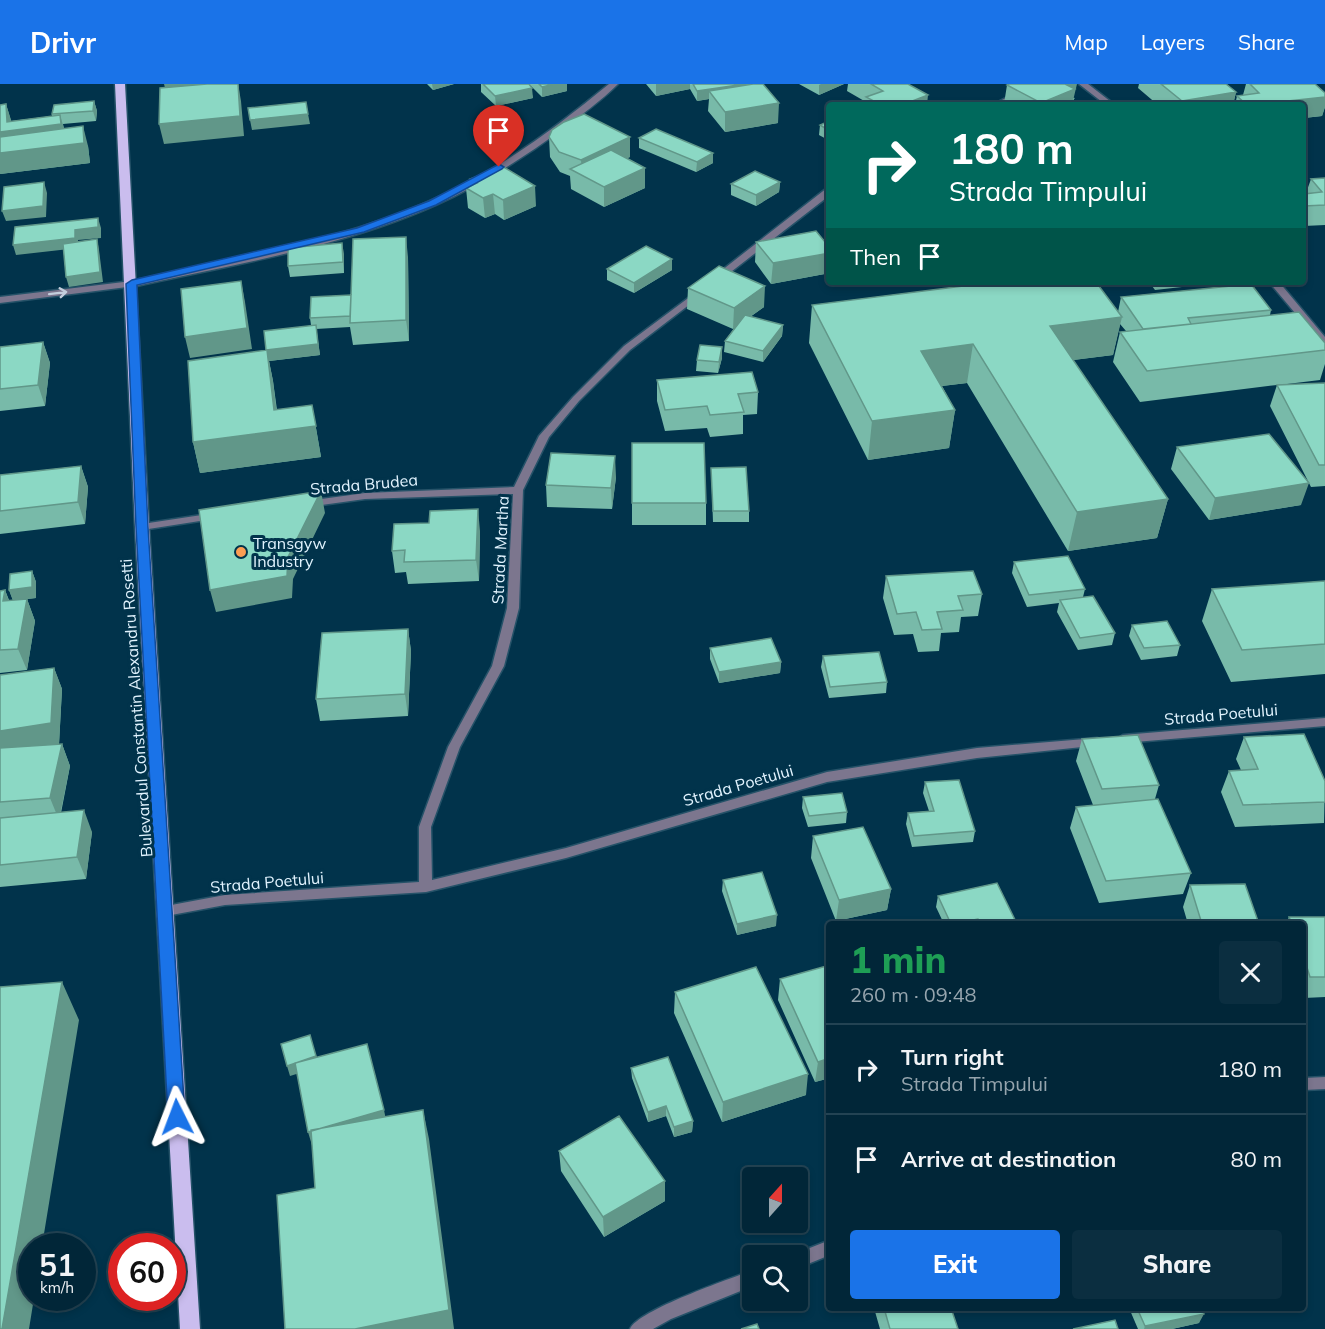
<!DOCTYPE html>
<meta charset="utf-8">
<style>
:root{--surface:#012638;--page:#0b2e40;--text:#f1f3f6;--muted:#96a5ae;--line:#234353;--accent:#1a73e8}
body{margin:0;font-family:Mulish,sans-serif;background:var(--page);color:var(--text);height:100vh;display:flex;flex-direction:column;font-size:22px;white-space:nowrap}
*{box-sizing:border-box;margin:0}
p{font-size:20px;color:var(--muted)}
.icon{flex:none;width:33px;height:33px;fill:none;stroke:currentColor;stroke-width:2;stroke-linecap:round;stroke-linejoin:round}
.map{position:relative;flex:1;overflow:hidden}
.sheet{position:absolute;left:826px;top:837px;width:480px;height:390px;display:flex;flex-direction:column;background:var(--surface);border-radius:6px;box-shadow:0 3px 9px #0003,0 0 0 2px var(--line)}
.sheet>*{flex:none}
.hud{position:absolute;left:826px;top:18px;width:480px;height:183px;border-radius:6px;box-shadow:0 3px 9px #0003,0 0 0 2px var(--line);background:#00695c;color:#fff;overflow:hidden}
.needle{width:39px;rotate:21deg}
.tools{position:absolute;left:742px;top:1083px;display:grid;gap:12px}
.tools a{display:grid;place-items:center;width:66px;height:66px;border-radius:6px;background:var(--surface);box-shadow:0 3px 9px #0003,0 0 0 2px var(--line);font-size:30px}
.speed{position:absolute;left:18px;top:1149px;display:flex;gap:12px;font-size:30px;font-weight:700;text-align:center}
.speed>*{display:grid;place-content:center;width:78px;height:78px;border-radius:50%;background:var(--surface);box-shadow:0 3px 9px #0003,0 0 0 2px var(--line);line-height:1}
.speed small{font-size:15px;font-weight:400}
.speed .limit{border:9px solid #d22;background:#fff;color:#111}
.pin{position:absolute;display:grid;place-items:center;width:51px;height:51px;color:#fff;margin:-62px -26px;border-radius:50% 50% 50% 0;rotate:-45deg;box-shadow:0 0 6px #0007}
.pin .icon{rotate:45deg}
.me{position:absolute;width:66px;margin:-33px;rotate:357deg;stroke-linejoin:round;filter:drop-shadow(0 0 4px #0008)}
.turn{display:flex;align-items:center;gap:21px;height:126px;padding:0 24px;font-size:27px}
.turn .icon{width:78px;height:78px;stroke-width:2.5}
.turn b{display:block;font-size:42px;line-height:51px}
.then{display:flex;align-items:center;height:57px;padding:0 24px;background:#0003;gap:12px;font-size:22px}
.round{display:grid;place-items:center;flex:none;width:63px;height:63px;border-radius:6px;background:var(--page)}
.overview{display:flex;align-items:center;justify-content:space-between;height:102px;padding:0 24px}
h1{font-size:36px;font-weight:800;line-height:45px;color:#1e9e55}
.cta{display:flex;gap:12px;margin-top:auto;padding:12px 24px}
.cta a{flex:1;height:69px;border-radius:6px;background:var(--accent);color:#fff;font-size:24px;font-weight:800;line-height:69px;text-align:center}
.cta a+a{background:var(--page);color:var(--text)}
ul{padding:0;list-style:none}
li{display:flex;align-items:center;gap:18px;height:90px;padding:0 24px;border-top:2px solid var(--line)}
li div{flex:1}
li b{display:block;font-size:22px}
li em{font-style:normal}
header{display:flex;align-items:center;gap:36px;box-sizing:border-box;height:84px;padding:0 30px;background:var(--accent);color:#fff}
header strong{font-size:28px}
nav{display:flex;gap:33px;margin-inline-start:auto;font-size:21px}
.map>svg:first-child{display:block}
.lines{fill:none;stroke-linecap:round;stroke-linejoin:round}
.service-casing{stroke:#255268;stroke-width:3}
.minor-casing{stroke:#255268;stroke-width:3}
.primary-casing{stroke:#255268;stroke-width:3}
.service{fill:#7c768e;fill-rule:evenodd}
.minor{fill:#7c768e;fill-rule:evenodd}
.primary{fill:#cabdee;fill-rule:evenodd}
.wall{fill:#78baa9}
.shaded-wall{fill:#619789}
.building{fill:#8bd8c4;stroke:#619789;stroke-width:1.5}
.oneway{stroke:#c3cedc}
.route{fill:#1a73e8;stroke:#114b97;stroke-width:1.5}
.poi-dot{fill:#fc9d53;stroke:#01334b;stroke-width:2}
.labels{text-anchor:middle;stroke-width:6;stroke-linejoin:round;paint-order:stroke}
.street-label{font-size:16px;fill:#e1f3fe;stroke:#01334b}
.poi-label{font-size:16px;fill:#e1f3fe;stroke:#01334b;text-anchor:start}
</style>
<header>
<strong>Drivr</strong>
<nav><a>Map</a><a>Layers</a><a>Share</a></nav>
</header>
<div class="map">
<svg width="1325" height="1245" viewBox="0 0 1325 1245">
<rect width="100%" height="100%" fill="#01334b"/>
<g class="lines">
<g class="service-casing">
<path id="service" d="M132,197l5,3 -2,2 -135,17v-6z"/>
</g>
<g class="minor-casing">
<path id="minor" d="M609,0h9c-17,17 -38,32 -57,46 -39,29 -81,55 -125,75 -96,43 -202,59 -304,82l-5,-3 5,-3c107,-24 220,-41 319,-90 58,-28 109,-67 158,-107z
M1033,0h10l-41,21h-10z
M1079,0h9l27,21h-9z
M827,104h3v7l-112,87h-6v-4z
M1269,198h10l46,55v9l-3,-1z
M699,206l3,1v4l-72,55 -51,51 -30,36 -26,53 -4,118 -15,58 -44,81 -29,80 1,53 134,-32 261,-76 150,-24 120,-10 4,1 2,3 -2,3 -124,13 -150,24 -261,76 -140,34 -201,13 -59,11 -5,-1 -2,-4 2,-4 5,-1 59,-11 194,-13v-55l29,-80 44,-81 15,-58 6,-114 -148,5 -58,8 -5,-3 5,-3 58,-8 149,-6 25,-51 34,-39 51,-51z
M215,429l4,1 1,2 -1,2 -77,12 -5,-3 5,-3z
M1325,634v8l-202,17 -6,-4 6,-4z
M1325,993v12l-21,1v-12z
M830,1156v15l-32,13v-12l-6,-1z
M753,1186v16l-82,33 -18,10h-23c8,-19 100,-50 123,-59z"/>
</g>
<g class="primary-casing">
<path id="primary" d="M115,0h10l24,443 51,802h-20l-45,-802z"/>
</g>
<use href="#service" class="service"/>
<use href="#minor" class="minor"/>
<use href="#primary" class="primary"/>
</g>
<path class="wall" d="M427,0h27l-21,6z
M481,0h48l4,14 -37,8 -15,-14z
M529,0h38v7l-25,6z
M646,0h105l27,39 -53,9 -17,-21 1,-12 -12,2 -7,-12 -34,7z
M799,0h45l-25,11z
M848,0h60l19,21h-61v-3l-19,-11z
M1139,0h87l10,8 -3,13h-75l-20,-17z
M1246,0h69l10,9v14l-3,9 -18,2v-13h-69l2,-9 6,-1z
M1007,1l68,13 -1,1 -2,6h-67l-1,-1z
M94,17l3,10 -1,10 -33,3 1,5 24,17 2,17 -90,11 6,-70 5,17 41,-5v-2z
M830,37v20l-11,-6 1,-10z
M549,53l81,20 -3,1 18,10v20l-41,19 -33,-18 -1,-13 -10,-4 -10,-15z
M639,54l74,25 -17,9 -57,-24z
M1325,94v47l-21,1v-32l2,-1 5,-14z
M470,95l66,27 -32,14 -9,-6 -10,4 -17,-10 -2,-20 5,-2z
M780,98l-1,10 -23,14 -25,-11v-11z
M756,158l74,6v25l-59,11 -16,-22z
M344,170v19l-54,4 -2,-11z
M408,173l1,84 -56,4 -3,-18 -34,2 4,26 -51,6 4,20 4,29 35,-5 9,52 -121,16 -7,-31 73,-91 45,-26 -1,-7 41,-23z
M607,185l65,1 -38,23 -27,-13z
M1149,198h78l-72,8z
M688,204l76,19 -14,10 33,8 -1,11 -19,26 -39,-10 1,-11 10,-14 -2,2 -46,-20z
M1121,213l150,13 -1,5 55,28v21l-5,16 -41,5 46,-2v103l-14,1 -41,-81 7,-21 -137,17 -27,-40 7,-30 6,-1 -6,-7 -7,31 -40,5 95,139 -11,39 -89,13 -101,-168 -25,3 13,24 -6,38 -81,12 -59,-117 3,-38 306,7z
M43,258l7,21 -5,43 -45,5v-64z
M722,274l-4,15 -22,-2 1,-11z
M657,296l101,12 -1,22 -14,1v19l-33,3 -3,-9 -42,3 -8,-30z
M1177,363l124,58 -92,15 -38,-51z
M81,382l7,21 -3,37 -85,10v-59z
M711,384l38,43v11h-36z
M616,393l-4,32 -65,-2 -1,-22z
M632,419h74v22h-74z
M429,439l51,8 -1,50 -71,3 -2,-12 -11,1 -3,-22z
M1014,478l71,27 -2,8 32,36 -3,12 -34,5 -21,-38 2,-9 -32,4 -15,-34z
M32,487l4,11v16l-9,1 8,22 -8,49 -27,3v-82l5,-1 4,10h4l-4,-10z
M886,492l96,18 -4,22 -17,1 -2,15 -18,1 -2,18 -21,1 -5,-18 -19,1 -11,-37z
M1325,497v93l-94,8 -29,-61 10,-32z
M1132,541l48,20 -3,11 -36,4 -12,-24z
M408,545l3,22 -3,65 -88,5 -4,-22z
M710,564l71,14 -1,11 -61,10 -9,-24z
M823,572l64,26 -1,11 -57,5 -8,-31z
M54,584l8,21 -3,55h3l8,22 -9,47 31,19 -6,47 -86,8v-212z
M1244,653l81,44 -1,42 -89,4 -14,-35 8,-21 12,-1 -5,-11z
M1082,655l77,46 -4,14 36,74 -8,21 -84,9 -29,-75 6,-21 17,-2 -17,-44z
M925,698l50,49 -2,11 -61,5 -6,-23 2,-11 21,-2 -6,-18z
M803,713l44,15 -1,11 -38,4 -6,-19z
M813,752l78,53 -4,21 -51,11 -25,-63z
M723,796l53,46 -39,9 -15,-44z
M1190,801l69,39h-71l-5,-17z
M938,812l79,28h-73l-8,-17z
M1289,833h36v80l-21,1v-74h-18z
M830,881v113l-15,4 -37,-82 2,-21z
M675,908l131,103 -84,27 -48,-109z
M631,984l62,53 -1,11 -18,5 -8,-21 -18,6 -16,-44z
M559,1067l106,50 -61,36 -43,-66z
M874,1224h77l7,21h-78z
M1129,1224h73l-3,15 -27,6h-34z"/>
<path class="shaded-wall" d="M164,0h68l-64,15z
M238,0l3,17 3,35 -80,8 -5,-20z
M432,0h22l-21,6z
M554,0h13v7l-25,6v-10z
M656,0h34v5l-34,7z
M745,0h6l-42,7v8l-12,2v-10z
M821,0h23l-25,11v-10z
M1065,0h12l-5,21h-31v-2z
M532,4l1,10 -37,8 -1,-10z
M1236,8l-3,13h-52l1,-4z
M928,11l-1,10h-25z
M1325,13v10l-3,9 -18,2v-13h-19l2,-4z
M94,17l3,10 -1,10 -3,-10z
M779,19l-1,20 -53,9v-20z
M6,20l6,19 48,-8 6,20 -66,18v-21l7,-10z
M308,30l2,10 -58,6 -2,-10z
M83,42l5,20 2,17 -90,11v-21z
M630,53v20l-44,21 -4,-3 -1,-15z
M713,69v10l-17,9 1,-10z
M645,84v20l-41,19v-20z
M44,98l3,11 -1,24 -40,4 -4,-10z
M780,98l-1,10 -23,14v-11z
M535,102l1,20 -32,14 -1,-20z
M493,110l2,20 -10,4 -2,-20z
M98,134l3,10v10l-23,2v8l-62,7 -3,-10 62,-15z
M406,153l2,20 1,84 -3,-21z
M97,155l2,11 4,32 -34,5 -3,-10z
M342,159l2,11v19l-1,-11z
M830,169v20l-59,11 2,-21z
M672,175v11l-38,23v-10z
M241,197l4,21 7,47 -62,9 -5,-21z
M765,202l-1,21 -31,22 1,-21z
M1122,233l-9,38 -71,9 8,-38z
M316,241l4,30 -51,6 4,20 6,50 33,-26 9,52 -121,16 -7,-31 81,-32 -8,-60z
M783,241l-1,11 -19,26v-11z
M43,258l7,21 -5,43 -7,-21z
M973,260l-6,39 -51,6 5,-38z
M722,263v11l-4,15 1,-11z
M955,326l-6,38 -81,12 4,-39z
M615,372l1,21 -4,32 -1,-21z
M81,382l7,21 -3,37 -7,-22z
M1309,399l-8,22 -92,15 6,-22z
M321,407l4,22 -32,66 -1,19 -76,14 -6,-22 78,-33z
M1168,415l-11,39 -89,13 9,-39z
M478,425l2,22 -1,50 -3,-21z
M32,487l4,11v16l-9,1 8,22 -8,49 -9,-21 -5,-48 -4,-11z
M5,506l8,22 -10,-11z
M408,545l3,22 -3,65 -3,-22z
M781,578l-1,11 -61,10v-11z
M54,584l8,21 -3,56 -59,9v-23z
M62,660l8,22 -11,54 -9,-22z
M84,726l8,22 -6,47 -9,-22z
M891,805l-4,21 -51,11 3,-21z
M777,831l-1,11 -39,9v-11z
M978,835l-1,5h-23z
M62,898l17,38 -37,226h-10v52h2l-5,31h-27z
M316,972l3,11 -29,9 -3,-10z
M830,974v20l-15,4 3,-20z
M808,990l-2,21 -84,27 1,-20z
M666,1022v10l-18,6v-10z
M384,1026l4,20 -74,22 -6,-20z
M423,1026l6,29 25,190h-99z
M693,1037l-1,11 -18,5v-10z
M665,1097v20l-61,36 -1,-20z
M1204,1230l-5,9 -27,6h-28l1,-3z"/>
<path class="building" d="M207,0h31l2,32 -81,8 1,-36z
M483,0h46l3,4 -37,8z
M539,0h15l-12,3z
M693,0h52l-48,7z
M753,0h10l16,19 -54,9 -16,-21z
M871,0h37l20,11 -26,10h-21l-15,-8 17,-6z
M1009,0h56l10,5 -34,14 -34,-18z
M1161,0h65l10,8 -54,9z
M1250,0h65l10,9v4l-38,4 4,4h-44l-10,-9 22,-3z
M94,17l-1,10 -41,3 2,-9z
M306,18l2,12 -58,6 -2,-12z
M6,20l1,18 53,-7 1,9 -61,8v-27z
M584,30l46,23 -49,23 -22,-8 -10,-15 3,-7 12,-8z
M829,37l1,10 -10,-6z
M83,42l1,17 -84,10v-16z
M656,45l57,24 -16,9 -58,-24z
M611,66l34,18 -41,19 -34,-18z
M502,82l33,20 -32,14 -10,-6 -10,4 -17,-10 11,-5 -7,-4z
M755,87l25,11 -24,13 -25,-11z
M1325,94v27l-21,1v-12l18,-2 -11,-13z
M44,98l-1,24 -41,5 2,-24z
M98,134v9l-23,3v8l-62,7 2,-18z
M816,147l14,17v5l-57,10 -17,-21z
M406,153v83l-56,3 3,-84z
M97,155l3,33 -34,5 -3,-33z
M342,159l1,19 -55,4v-18z
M646,162l26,13 -38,24 -27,-14z
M719,182l46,20 -31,22 -46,-20z
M241,197l6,47 -62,9 -4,-48z
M995,198h101l26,35 -72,9 118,173 -91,13 -104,-168 -52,7 34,59 -83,11 -60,-116z
M1251,200l20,26 -83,8 3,6 -48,5 -22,-32z
M351,211l-1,21 -40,2 1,-21z
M1299,228l26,31v7l-178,21 -27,-39z
M745,231l38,10 -20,26 -38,-10z
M316,241l2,19 -52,6 -2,-19z
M43,258l-5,43 -38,4v-42z
M700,261l22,2 -3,15 -22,-2z
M267,266l7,60 38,-5 4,21 -123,16 -5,-81z
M752,288l6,20 -20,2 6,18 -34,3 -3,-9 -42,4 -8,-30z
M1325,299v82h-6l-42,-80z
M1269,350l40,49 -94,15 -38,-51z
M632,359h72l2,60h-74z
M551,369l64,3 -4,32 -65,-3z
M81,382l-3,36 -78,9v-36z
M746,383l3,44h-36l-2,-43z
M321,407l-33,66 -1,19 -77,14 -11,-80z
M478,425l-2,51 -72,2 1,-12 -13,1 2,-27 35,-1 1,-12z
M1068,472l17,33 -56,6 -15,-33z
M32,487v16l-23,3 1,-16z
M973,487l9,23 -24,2 5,14 -26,2 5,17 -20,1 -6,-18 -19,2 -11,-38z
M1325,497v63l-83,6 -30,-61z
M5,506l-2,11 24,-2 -9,50 -18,1v-59z
M1093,512l22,37 -35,5 -20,-38z
M1167,537l13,24 -36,3 -12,-23z
M408,545l-3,65 -89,5 6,-66z
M771,554l10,24 -62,10 -9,-24z
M879,568l8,30 -57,5 -7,-31z
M54,584l-3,55 -51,8v-56z
M1304,650l21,47v21l-82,3 -14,-34 29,-2 -14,-32z
M1138,651l21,50 -57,4 -20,-50z
M62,660l-12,54 -50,4v-54z
M959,696l16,51 -61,5 -6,-23 26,-2 -9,-29z
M842,709l5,19 -38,4 -6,-19z
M1158,715l33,74 -85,8 -30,-74z
M84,726l-7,47 -77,8v-47z
M863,743l28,62 -52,11 -26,-64z
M762,788l15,43 -40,9 -14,-44z
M997,799l20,41h-36l-3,-5 -27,5 -13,-28z
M1245,800l14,40h-57l-12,-39z
M1289,833h36v60h-15l-6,-19v-34h-12z
M830,881v93l-12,4 -38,-83z
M756,883l52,107 -85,28 -48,-110z
M62,898l-60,347h-2v-342z
M310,951l6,21 -29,10 -6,-22z
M367,960l17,66 -76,22 -13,-69z
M668,973l25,64 -19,6 -8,-21 -18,6 -17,-44z
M423,1026l26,200 -94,19h-70l-8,-134 38,-7 -4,-58z
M619,1032l46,65 -62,36 -44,-66z
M884,1224h67l7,21h-68z
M1137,1224h65l2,6 -59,12z
M1115,1236l3,9h-45z
M757,1240l2,5h-18z"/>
<defs><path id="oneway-shaft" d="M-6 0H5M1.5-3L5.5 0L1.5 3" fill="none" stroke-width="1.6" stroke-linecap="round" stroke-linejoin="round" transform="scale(1.5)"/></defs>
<use class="oneway" href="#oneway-shaft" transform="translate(58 209) rotate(-7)"/>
<path class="route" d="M499,80l5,3 -2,2 -66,36 -72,27 -227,53 11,242 37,590 -2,5 -6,3 -6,-3 -3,-5 -32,-590 -10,-243 6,-4 225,-52 72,-27z"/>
<circle class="poi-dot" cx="241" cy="468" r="6"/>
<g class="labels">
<g class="street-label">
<text transform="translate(364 400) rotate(-5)" y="6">Strada Brudea</text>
<text transform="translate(500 466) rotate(-87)" y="6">Strada Martha</text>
<text transform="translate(136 624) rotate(-94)" y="6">Bulevardul Constantin Alexandru Rosetti</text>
<text transform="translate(1221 630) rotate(-5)" y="6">Strada Poetului</text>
<text transform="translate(738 701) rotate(-16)" y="6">Strada Poetului</text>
<text transform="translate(267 798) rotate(-5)" y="6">Strada Poetului</text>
</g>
<g class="poi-label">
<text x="253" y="465">Transgyw<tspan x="253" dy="18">Industry</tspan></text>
</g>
</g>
</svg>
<div class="tools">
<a><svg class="needle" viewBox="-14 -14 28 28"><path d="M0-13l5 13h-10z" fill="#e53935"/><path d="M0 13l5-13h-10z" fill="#96a5ae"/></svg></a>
<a><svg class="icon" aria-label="search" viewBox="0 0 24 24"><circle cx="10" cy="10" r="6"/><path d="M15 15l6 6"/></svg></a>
</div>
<div class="speed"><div>51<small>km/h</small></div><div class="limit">60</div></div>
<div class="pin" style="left:499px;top:83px;background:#d93025"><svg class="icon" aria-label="arrive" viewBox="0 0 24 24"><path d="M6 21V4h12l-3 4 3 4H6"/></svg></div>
<svg class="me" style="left:177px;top:1033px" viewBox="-20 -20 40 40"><path d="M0-17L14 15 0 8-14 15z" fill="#1a73e8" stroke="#fff" stroke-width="4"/></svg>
<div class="hud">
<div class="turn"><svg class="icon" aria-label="right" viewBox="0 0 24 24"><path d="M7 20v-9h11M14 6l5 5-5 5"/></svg><div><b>180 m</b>Strada Timpului</div></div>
<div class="then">Then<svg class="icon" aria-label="arrive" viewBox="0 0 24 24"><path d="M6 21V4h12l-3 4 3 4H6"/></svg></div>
</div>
<section class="sheet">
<div class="overview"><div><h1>1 min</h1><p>260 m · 09:48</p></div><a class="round"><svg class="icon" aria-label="close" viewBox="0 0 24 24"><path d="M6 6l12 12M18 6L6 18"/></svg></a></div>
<ul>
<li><svg class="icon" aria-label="right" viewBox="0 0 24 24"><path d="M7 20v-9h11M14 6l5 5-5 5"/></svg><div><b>Turn right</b><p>Strada Timpului</p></div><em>180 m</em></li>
<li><svg class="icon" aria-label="arrive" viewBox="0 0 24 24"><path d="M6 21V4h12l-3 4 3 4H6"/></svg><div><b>Arrive at destination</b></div><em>80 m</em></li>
</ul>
<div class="cta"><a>Exit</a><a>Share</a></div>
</section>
</div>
